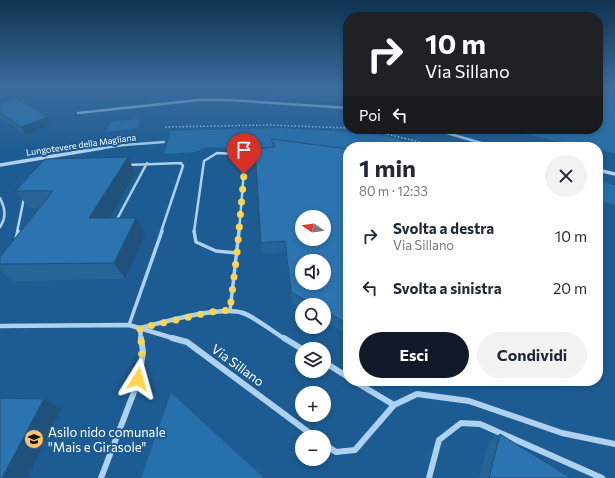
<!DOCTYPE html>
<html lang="it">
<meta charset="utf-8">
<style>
:root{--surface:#fff;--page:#f2f2f3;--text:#1f2937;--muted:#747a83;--accent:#111827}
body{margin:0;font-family:Commissioner,sans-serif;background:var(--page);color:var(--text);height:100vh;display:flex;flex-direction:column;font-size:15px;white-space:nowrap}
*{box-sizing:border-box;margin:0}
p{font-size:13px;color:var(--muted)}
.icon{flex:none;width:22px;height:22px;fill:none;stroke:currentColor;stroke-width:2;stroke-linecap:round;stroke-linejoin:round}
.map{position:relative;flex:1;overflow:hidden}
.side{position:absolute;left:343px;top:142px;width:260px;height:244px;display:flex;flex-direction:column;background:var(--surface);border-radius:16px;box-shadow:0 2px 6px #0003}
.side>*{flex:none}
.banner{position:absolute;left:343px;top:12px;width:260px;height:122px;border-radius:16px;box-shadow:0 2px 6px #0003;background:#202124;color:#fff;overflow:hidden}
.needle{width:26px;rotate:283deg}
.buttons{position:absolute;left:295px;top:210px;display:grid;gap:8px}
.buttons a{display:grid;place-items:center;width:36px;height:36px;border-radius:50%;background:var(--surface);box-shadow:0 2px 6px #0003;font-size:20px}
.pin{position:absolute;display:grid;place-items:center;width:34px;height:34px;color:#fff;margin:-41px -17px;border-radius:50% 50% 50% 0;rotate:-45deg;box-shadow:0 0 4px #0007}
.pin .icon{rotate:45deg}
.me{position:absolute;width:44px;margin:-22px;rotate:8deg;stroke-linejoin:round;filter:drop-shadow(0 0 3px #0008)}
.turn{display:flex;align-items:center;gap:14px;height:84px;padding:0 16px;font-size:18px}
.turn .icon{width:52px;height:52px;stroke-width:2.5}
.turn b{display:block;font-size:28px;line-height:34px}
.then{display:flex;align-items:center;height:38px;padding:0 16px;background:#0003;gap:8px;font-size:15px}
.round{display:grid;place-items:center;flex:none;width:42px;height:42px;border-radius:21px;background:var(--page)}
.headline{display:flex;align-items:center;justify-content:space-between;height:68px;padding:0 16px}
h1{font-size:24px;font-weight:700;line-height:30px}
.cta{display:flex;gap:8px;margin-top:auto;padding:8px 16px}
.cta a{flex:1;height:46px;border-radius:24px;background:var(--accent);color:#fff;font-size:16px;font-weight:700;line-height:46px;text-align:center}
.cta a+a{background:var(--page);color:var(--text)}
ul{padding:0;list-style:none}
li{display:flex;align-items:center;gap:12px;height:52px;padding:0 16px}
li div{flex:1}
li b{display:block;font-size:15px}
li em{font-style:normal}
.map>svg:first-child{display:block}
.green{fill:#2670ab}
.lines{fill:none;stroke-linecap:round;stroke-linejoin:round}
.path{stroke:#add1ee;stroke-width:1.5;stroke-dasharray:1.5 2;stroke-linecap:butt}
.lane-far1{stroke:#add1ee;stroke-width:2.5}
.lane{stroke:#add1ee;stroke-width:3.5}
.street-far3{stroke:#add1ee;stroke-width:2.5}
.street-far2{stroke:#add1ee;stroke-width:3.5}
.street-far1{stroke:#add1ee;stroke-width:4.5}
.street{stroke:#add1ee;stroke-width:6}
.wall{fill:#266497}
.shaded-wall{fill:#1f517b}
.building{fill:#2c74b0;stroke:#1f517b;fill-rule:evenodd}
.route{stroke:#ffd54a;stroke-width:7;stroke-dasharray:0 12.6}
.labels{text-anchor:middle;stroke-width:4;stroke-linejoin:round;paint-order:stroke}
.far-street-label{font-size:9px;fill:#fff;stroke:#1c5c92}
.near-street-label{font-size:13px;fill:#fff;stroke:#1c5c92}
.near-poi-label{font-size:13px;fill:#fff;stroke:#1c5c92;text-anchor:start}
</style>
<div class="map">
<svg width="615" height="478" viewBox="0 0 615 478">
<rect width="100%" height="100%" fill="#1c5c92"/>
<path class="green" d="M598,86h17v67l-17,-3v-3h-12l-85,-18h97z
M139,119l-1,9 -31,4 2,-10z
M279,128l82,5 26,3 37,11h-76v12l-76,-9 -65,-3 -12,5 -31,2 7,-23z
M598,181l17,4v20l-17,-4z
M171,393l93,85h-123z"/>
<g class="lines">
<path class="path" d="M165,127l104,-2 79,3
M353,129l30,4 56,14"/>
<path class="lane-far1" d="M128,165l53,-2 2,3 -22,66
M0,198c5,10 7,19 0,29
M116,221l31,-58
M17,232l7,-34
M194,232l10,-71 13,-8 40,2
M239,232l6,-74 2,-4"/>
<path class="lane" d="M194,231l2,11 20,9 21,2
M16,239l2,-8
M230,311l9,-80
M129,325l33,-94"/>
<path class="street-far3" d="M78,113l120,-13h31l119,8
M433,129l62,18
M96,149l28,-4 40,-3"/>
<path class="street-far2" d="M0,165l102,-17
M598,170l17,4"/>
<path class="street-far1" d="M0,326l129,-1 47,14
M140,328c25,-6 80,-23 103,-15 12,4 30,19 42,26
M140,328l1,11"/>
<path class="street" d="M172,338l15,4 128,95
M284,338l18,11
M324,362l24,15
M354,381l40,24
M324,444l12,8 19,-2 39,-45 23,-11 52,7 93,32 53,11
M101,478l38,-99 4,-27 -2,-14
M429,478l10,-38 22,-17 19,1 122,54"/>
</g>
<path class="wall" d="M271,86h77v9h-2v6h-26v-6l-47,5z
M0,103l52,21 -26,11 -26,-18z
M272,139l76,10v186l-24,-14v-16h-22v4l-10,-6 -7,-51 -23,2 -1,-11 11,-96z
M128,157l7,17 -25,44 35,17 -20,44 -113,2 -12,-11v-13l39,-49h-10l-14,-17z
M500,434l71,44h-92l10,-37z"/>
<path class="shaded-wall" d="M344,86h4v9h-2l1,-6z
M48,117l4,7 -26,11 -5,-8z
M128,157l7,17 -35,61 -11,-17z
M136,218l9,17 -20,44 -11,-16z
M44,399l17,10 -34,69h-25z"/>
<path class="building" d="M272,86h17l-17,1z
M321,86h24l2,3h-26z
M16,98l32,19 -27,10 -21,-14v-10z
M272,139l76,10v175l-24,-14v-5h-10l-23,-13 -6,-51 -24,2 -6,-94 19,-2 1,-3 -3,-2zM302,217h22v22h-22zM302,261h22v22h-22z
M128,157l-39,61h47l-22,45 -114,1v-7l53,-66h-38l30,-32z
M0,398l44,1 -42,79h-2z
M500,434l71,44h-82z"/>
<linearGradient id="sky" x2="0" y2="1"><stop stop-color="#0f3350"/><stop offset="0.56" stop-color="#3a6c9d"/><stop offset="1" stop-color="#3a6c9d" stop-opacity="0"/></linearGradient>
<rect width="615" height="153" fill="url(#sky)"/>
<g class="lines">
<path class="route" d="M138,379l4,-27 -2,-24 71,-16 19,-2 7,-57 7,-79"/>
</g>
<defs>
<g id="school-disc" transform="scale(1)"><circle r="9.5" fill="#fec56c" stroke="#1c5c92"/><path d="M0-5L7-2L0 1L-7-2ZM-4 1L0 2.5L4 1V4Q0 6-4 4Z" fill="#111"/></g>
</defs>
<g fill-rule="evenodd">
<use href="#school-disc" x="34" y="439"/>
</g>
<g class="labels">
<g class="far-street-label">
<text transform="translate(81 145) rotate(-8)" y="3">Lungotevere della Magliana</text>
</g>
<g class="near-street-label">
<text transform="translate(238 365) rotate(36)" y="5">Via Sillano</text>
</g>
<g class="near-poi-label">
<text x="48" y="437">Asilo nido comunale<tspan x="48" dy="15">"Mais e Girasole"</tspan></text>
</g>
</g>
</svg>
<div class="buttons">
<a><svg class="needle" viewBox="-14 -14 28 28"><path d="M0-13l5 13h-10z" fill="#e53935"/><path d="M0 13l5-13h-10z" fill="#747a83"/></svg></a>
<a><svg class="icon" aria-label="sound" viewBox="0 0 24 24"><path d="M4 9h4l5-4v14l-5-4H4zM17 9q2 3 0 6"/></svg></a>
<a><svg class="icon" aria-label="search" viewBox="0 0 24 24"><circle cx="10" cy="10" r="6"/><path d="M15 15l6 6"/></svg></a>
<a><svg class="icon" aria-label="layers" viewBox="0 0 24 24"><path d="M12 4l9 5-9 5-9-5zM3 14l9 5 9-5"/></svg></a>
<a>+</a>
<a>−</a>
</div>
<div class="pin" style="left:244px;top:174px;background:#d93025"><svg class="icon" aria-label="arrive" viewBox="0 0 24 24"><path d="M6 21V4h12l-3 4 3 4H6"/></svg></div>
<svg class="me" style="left:138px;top:379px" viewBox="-20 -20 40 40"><path d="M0-17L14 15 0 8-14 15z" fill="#ffd54a" stroke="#fff" stroke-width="4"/></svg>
<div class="banner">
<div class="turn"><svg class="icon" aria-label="right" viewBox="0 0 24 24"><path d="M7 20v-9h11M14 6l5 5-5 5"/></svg><div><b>10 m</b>Via Sillano</div></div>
<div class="then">Poi<svg class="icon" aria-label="left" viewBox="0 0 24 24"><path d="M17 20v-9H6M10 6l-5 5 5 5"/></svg></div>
</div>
<section class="side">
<div class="headline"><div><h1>1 min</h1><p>80 m · 12:33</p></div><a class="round"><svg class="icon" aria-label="close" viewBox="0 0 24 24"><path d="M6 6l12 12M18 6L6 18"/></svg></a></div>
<ul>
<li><svg class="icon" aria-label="right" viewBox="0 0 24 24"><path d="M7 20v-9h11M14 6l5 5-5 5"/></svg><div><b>Svolta a destra</b><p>Via Sillano</p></div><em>10 m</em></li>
<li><svg class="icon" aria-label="left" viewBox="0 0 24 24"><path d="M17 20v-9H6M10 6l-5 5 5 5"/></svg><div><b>Svolta a sinistra</b></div><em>20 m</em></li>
</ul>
<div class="cta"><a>Esci</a><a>Condividi</a></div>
</section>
</div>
